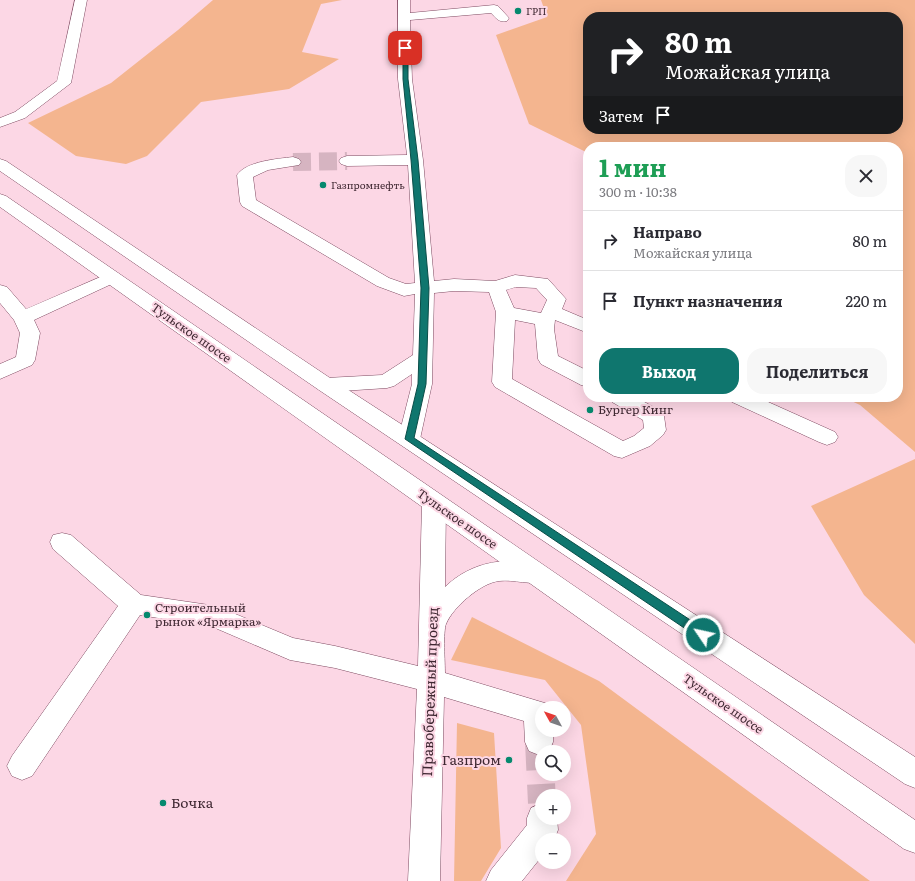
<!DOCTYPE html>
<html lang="ru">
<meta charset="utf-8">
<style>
:root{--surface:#fff;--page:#f7f7f7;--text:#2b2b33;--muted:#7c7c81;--line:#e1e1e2;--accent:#0f766e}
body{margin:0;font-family:Literata,serif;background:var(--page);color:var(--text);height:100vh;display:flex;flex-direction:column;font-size:15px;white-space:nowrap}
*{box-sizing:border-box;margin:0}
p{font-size:13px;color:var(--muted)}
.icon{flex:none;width:22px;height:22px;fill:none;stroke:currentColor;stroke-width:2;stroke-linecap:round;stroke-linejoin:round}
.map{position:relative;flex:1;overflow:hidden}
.details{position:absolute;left:583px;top:142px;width:320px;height:260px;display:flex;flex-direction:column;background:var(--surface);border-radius:16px;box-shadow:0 4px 16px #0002}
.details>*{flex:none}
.guide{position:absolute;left:583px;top:12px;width:320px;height:122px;border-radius:16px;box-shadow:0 4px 16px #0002;background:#202124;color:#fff;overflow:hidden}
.needle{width:26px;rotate:310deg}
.buttons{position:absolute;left:535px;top:701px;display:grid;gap:8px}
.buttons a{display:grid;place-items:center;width:36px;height:36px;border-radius:50%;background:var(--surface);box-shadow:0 4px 16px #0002;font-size:20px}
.pin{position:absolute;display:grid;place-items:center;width:34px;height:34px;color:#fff;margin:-17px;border-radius:8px;box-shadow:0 2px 6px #0006}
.me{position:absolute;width:44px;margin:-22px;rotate:304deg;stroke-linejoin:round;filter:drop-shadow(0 0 3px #0008)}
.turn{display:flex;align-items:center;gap:14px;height:84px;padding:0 16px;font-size:18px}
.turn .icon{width:52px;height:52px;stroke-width:2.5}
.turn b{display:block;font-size:28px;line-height:34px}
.then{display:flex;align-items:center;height:38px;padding:0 16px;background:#0003;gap:8px;font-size:15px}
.round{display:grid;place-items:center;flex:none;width:42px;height:42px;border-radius:16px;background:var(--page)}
.overview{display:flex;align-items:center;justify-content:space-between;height:68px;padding:0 16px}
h1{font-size:24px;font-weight:700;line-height:30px;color:#1e9e55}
.button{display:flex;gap:8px;margin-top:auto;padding:8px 16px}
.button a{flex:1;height:46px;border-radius:16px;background:var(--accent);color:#fff;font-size:16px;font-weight:700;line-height:46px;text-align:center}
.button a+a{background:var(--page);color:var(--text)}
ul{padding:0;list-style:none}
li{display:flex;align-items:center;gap:12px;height:60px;padding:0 16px;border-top:1px solid var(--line)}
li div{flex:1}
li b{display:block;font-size:15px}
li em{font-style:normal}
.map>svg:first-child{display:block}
.green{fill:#f4b58f;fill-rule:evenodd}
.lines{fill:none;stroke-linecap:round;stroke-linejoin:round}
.minor-tunnel-far1{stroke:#d6b4c1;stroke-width:18;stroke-dasharray:18 8;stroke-linecap:butt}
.minor-tunnel{stroke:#d6b4c1;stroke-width:28;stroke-dasharray:28 14;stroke-linecap:butt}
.minor-casing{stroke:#7f4b62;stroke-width:1}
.major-casing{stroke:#7f4b62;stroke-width:1}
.minor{fill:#fff;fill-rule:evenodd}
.major{fill:#fff;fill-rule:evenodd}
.route{fill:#0f766e;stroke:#0a4d48}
.poi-dot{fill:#05896e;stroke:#fcd7e5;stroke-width:1.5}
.labels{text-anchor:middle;stroke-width:4;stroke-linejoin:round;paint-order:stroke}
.far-poi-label{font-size:10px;fill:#3f2832;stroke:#fcd7e5;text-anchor:start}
.street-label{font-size:12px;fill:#3f2832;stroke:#fcd7e5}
.poi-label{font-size:12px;fill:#3f2832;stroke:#fcd7e5;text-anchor:start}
.near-street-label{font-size:14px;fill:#3f2832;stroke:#fcd7e5}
.near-poi-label{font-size:14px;fill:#3f2832;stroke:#fcd7e5;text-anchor:end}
</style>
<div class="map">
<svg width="915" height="881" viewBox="0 0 915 881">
<rect width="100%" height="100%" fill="#fcd7e5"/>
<path class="green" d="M213,0h129l-21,4 -19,48 37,7 -50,30 -88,13 -54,54 -21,8 -50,-8 -48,-33 83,-40 67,-53z
M541,0h374v452l-55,-47 -17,-8h55v-250h-310v6l-59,-29 -33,-89 51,-18zM588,17h310v112h-310z
M915,459v185l-51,-49 -53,-89z
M472,617l127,64 271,200h-304l30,-47 -15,-109 -36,-45 -94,-20z
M457,723l37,10 7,115 -20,33h-27z"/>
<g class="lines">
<path class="minor-tunnel-far1" d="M293,162l54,-1"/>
<path class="minor-tunnel" d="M539,742l3,61"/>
<g class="minor-casing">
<path id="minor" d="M75,0h12l-16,83 -46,35 -25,9v-9l15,-6 42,-31z
M398,0h12v13l84,-8 4,1 11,12 -2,3c-8,2 -11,-3 -16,-8l-81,7 2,59 11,81 11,121 20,-2 41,2 20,-6 33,4 18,20 -4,10 26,11v13l-33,-13 -1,9 4,27 30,15v16l-7,-2 -40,-21 -3,-5 -3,-35 -20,-4 -3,59 111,62 11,-5 10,-8 -1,-8 -31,-18 -4,-5h27l26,14 3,5 2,14 -3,5 -13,11 -28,12 -8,-2 -119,-69 -3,-5 4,-70 -7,-20 -35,-1 -20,2 -2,91 -12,55 -3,5 -8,3 -8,-3 -3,-5 14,-55v-10l-18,12 -7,2 -61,4 -7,-2 -3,-5 3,-5 7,-2 56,-3 31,-20 2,-61 -11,2 -27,-10 -135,-80 -2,-4 -3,-27c10,-14 40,-16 56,-18l6,2 2,3 -2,3 -31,5 -15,7 3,23 133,78 17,6 9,-1 -7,-118 -61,1 -6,-2 -2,-3 2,-3 6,-2 60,-1 -9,-76zM516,287l20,1 11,12 -6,13 -27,-5 -8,-18z
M112,272l6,1 3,4 -3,4 -84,39 6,13 -5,27 -3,5 -32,14v-15l16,-7 4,-24 -6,-13 -14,-17v-18l7,2 19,22z
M728,397h29l78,35 3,5 -3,5 -8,3 -8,-3 -87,-40z
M434,494l8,3 4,6 -1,84c27,-26 64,-32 100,-20l4,7 -4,7c-15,5 -30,-2 -46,0 -18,2 -46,26 -53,43 -3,7 -1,39 -1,49l103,31 2,4h-8v22h11v12l-4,9 -7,1v2l-3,1 -10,-4 -4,-9 -1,-21 -80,-24 -4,184h-32l9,-192 -82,-21 -45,-8 -77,-33 -73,-12 -108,161 -10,4 -10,-4 -5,-10 5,-10 106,-150 -65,-57 -3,-7 3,-7 9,-2 9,2 70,60 75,11 77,32 42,8 83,20 4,-163 4,-6z
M542,803v15h15l1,12 -4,10h-12v16l-20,25h-36l5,-11 36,-45v-7l4,-10z"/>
</g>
<g class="major-casing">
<path id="major" d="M0,159l6,2 327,219 582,377v31l-10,-4 -586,-394 -319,-219z
M0,194l6,2 909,624v33l-11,-4 -904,-642z"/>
</g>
<use href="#minor" class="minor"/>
<use href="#major" class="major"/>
</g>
<path class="route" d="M405,46l3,2v31l10,81 11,128 -3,96 -12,54 293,193 1,4 -1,3 -4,1 -4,-1 -294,-199 13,-55 3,-96 -10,-128 -8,-81v-31z"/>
<g class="poi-dot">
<circle cx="518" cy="11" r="4"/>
<circle cx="323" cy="185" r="4"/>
<circle cx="590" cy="410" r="4"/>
<circle cx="147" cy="615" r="4"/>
<circle cx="509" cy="760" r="4"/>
<circle cx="163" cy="803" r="4"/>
</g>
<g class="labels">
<g class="far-poi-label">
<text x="526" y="15">ГРП</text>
<text x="331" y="189">Газпромнефть</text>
</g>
<g class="street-label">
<text transform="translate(191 333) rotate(35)" y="4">Тульское шоссе</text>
<text transform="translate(457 519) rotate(35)" y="4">Тульское шоссе</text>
<text transform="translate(723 704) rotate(35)" y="4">Тульское шоссе</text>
</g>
<g class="poi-label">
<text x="598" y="414">Бургер Кинг</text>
<text x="155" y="612">Строительный<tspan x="155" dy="14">рынок «Ярмарка»</tspan></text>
</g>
<g class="near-street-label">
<text transform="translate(430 692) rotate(-88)" y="5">Правобережный проезд</text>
</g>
<g class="near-poi-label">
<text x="501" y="765">Газпром</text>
<text x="171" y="808" text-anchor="start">Бочка</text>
</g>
</g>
</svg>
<div class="buttons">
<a><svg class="needle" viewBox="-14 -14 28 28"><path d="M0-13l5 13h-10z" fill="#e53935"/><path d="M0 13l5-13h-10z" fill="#7c7c81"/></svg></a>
<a><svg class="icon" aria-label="search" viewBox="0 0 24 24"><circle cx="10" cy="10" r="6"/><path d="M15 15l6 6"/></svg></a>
<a>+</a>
<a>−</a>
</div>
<div class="pin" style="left:405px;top:48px;background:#d93025"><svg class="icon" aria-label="arrive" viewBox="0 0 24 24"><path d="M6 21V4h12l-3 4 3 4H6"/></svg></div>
<svg class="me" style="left:703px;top:635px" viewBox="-20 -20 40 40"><circle r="17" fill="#0f766e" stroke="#fff" stroke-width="3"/><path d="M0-11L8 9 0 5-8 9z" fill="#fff"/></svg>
<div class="guide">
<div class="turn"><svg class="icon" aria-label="right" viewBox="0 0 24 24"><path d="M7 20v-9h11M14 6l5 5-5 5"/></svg><div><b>80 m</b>Можайская улица</div></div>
<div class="then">Затем<svg class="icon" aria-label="arrive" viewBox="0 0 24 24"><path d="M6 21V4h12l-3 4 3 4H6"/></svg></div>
</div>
<section class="details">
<div class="overview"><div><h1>1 мин</h1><p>300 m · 10:38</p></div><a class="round"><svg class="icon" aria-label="close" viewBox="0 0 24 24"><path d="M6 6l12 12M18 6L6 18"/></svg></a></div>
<ul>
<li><svg class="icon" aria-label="right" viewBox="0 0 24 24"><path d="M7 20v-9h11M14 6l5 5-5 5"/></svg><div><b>Направо</b><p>Можайская улица</p></div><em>80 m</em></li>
<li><svg class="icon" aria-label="arrive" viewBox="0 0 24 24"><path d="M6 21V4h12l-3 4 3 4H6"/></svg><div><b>Пункт назначения</b></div><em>220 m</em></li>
</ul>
<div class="button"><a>Выход</a><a>Поделиться</a></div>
</section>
</div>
